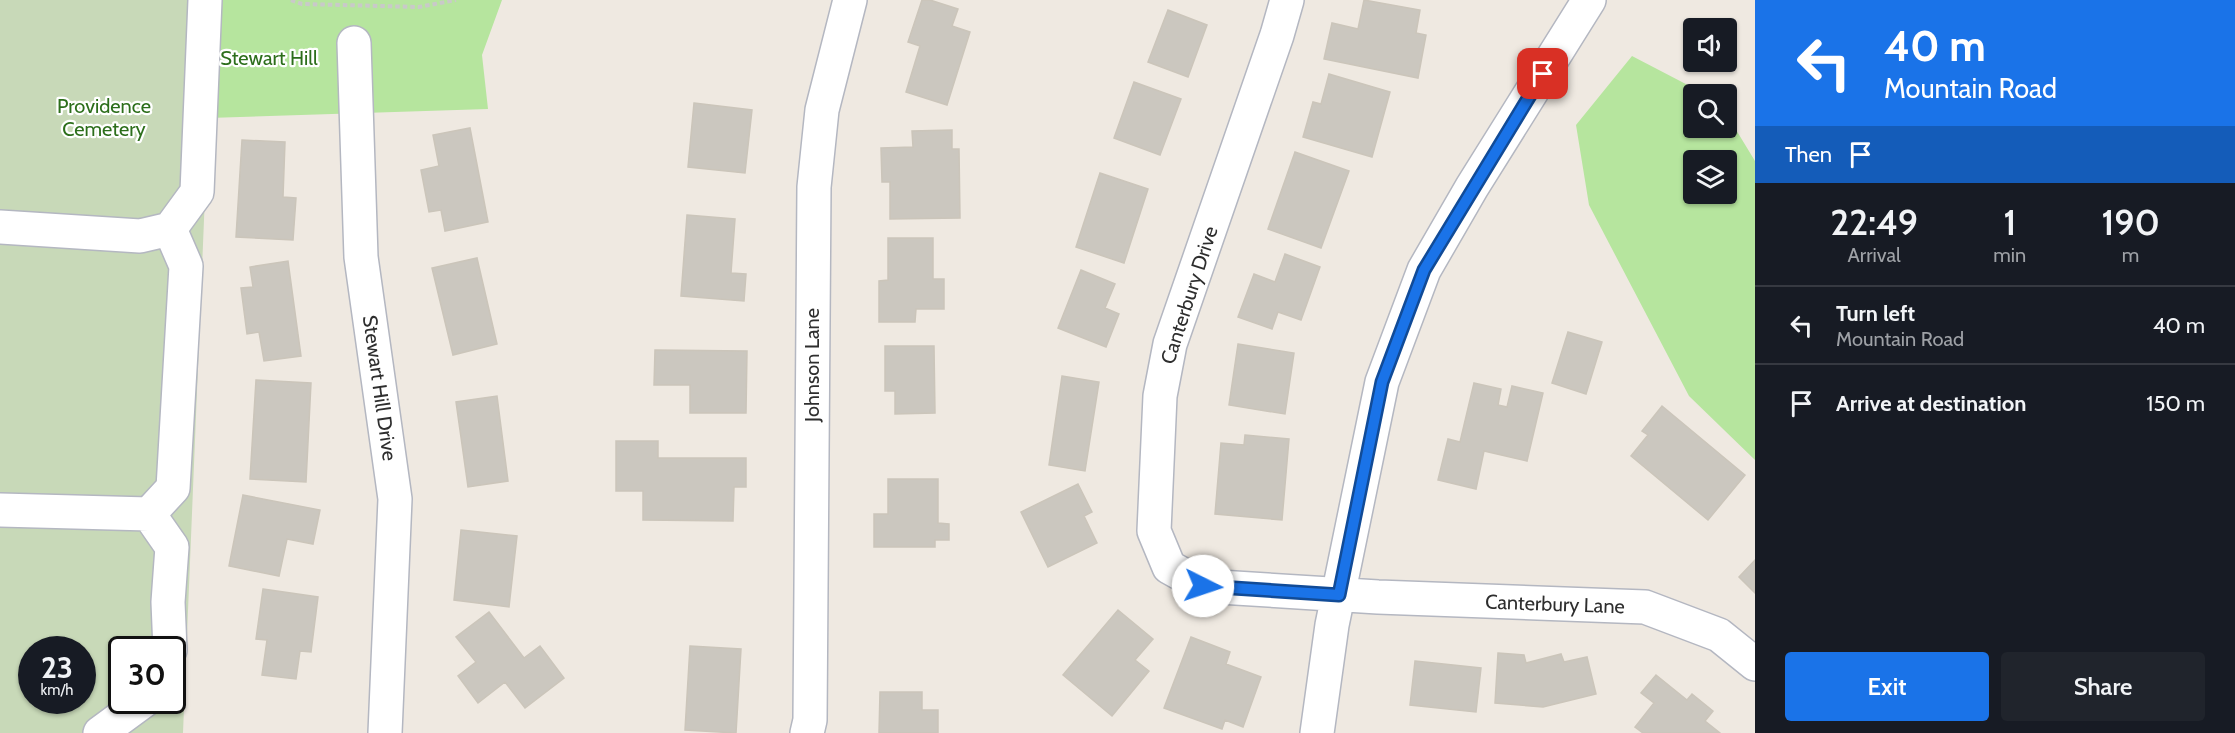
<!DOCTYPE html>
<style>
:root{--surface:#171b24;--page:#20242c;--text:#f1f3f6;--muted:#9ea1a6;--line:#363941;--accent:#1a73e8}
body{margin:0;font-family:Cabin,sans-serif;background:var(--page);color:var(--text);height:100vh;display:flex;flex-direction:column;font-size:22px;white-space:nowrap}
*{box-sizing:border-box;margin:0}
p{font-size:20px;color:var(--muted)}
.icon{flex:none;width:33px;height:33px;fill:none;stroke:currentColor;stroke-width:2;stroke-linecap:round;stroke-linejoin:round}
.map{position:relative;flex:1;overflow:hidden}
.side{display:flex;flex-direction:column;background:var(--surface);width:480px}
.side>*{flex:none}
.guide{background:#1a73e8;color:#fff;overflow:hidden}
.buttons{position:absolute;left:1683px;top:18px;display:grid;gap:12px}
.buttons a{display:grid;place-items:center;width:54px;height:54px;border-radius:6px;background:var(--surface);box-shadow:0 2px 4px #0004;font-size:30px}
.speed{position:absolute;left:18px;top:636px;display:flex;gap:12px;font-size:30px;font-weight:700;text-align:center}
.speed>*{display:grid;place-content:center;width:78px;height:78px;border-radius:50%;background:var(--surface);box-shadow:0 2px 4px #0004;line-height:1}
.speed small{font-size:15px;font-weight:400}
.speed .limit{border:3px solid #111;border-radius:9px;background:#fff;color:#111}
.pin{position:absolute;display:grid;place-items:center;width:51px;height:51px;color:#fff;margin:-26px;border-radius:12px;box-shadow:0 3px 9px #0006}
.me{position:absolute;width:66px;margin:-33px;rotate:94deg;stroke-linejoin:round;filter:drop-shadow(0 0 4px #0008)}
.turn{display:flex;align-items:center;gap:21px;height:126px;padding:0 30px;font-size:27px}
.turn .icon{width:78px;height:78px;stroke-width:2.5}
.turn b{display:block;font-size:42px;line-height:51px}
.then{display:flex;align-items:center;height:57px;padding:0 30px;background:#0003;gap:12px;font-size:22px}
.eta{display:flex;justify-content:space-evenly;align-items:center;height:102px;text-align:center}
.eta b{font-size:36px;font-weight:600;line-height:42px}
.action{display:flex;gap:12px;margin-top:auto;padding:12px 30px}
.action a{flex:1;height:69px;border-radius:6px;background:var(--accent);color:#fff;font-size:24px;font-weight:600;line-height:69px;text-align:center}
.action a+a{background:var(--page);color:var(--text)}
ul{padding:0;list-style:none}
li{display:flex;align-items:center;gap:18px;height:78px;padding:0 30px;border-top:2px solid var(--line)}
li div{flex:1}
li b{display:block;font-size:22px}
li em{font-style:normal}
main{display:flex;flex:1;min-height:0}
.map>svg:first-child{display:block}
.green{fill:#b6e59e;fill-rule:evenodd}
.cemetery{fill:#c8d9b8;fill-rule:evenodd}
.building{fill:#cbc7bf;stroke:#cbc5ba;stroke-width:1.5}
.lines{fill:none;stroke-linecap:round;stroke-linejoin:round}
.minor-casing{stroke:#b4b7c1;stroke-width:36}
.path{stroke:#c9c9c9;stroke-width:4;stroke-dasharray:4.5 3;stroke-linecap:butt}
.minor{stroke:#fff;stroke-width:33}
.route-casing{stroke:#114b97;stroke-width:15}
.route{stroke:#1a73e8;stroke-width:10}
.labels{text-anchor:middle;stroke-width:4.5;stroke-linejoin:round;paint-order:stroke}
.park-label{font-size:20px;fill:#2c6e1b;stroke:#fff}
.street-label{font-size:20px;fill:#2e2e2e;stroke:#fff}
</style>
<main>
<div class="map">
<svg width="1755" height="733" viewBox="0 0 1755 733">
<rect width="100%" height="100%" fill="#efe9e1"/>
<path class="green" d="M213,0h289l-20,55 6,54 -280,9z
M1632,56l73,38h-11v34h32l1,-13 28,46v299l-66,-64 -100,-191 -13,-80zM1694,160h32v34h-32z"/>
<path class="cemetery" d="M0,0h213l-30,733h-183zM32,650h50v50h-50zM122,650h50v50h-50z"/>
<path class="building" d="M922,0h8l28,9 -6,17 18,6 -23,73 -41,-13 14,-46 -12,-4z
M1364,0l56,10 -4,23 10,2 -8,43 -94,-19 8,-36 26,6z
M1168,10l39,15 -19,52 -40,-15z
M1329,74l61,18 -18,65 -69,-20 10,-35 8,2z
M1134,82l47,17 -21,56 -46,-17z
M694,103l58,7 -7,63 -57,-6z
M470,128l18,94 -43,9 -4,-21 -12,2 -8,-42 18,-4 -6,-31z
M952,130v19h7l1,69 -70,1v-37h-8l-1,-34 32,-1 -1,-16z
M242,140l43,2 -2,55 13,1 -3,42 -57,-3z
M1295,152l54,19 -28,77 -53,-19z
M1100,173l48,16 -24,74 -48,-16z
M687,215l48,4 -4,54 15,1 -2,27 -63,-5z
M888,238h45v41h11v30h-28l-1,13h-36v-41l9,-1z
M1285,254l35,13 -19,53 -23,-8 -6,17 -34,-12 16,-43 21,8z
M477,258l20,86 -44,11 -21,-87z
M288,261l13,95 -37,5 -5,-29 -12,2 -6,-46 12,-1 -3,-20z
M1081,270l34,14 -10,24 14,6 -13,33 -48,-19z
M1568,332l34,10 -16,52 -34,-11z
M1238,344l56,9 -9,61 -56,-9z
M885,346h49l1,67 -40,1v-23h-10z
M655,350l92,1 -1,62h-56v-28h-36z
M1062,376l37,6 -14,89 -36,-6z
M256,380l55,3 -5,99 -56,-3z
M1474,383l27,6 -3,16 9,2 5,-21 31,7 -16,68 -43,-10 -8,38 -38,-9 10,-41 12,3z
M497,396l11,85 -40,6 -12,-85z
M1662,406l83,69 -37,45 -77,-64 17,-21 -6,-4z
M1245,435l44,4 -7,81 -67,-6 6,-71 23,2z
M616,441h42v17h88v29h-12l-1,34 -90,-1v-29h-27z
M888,479h50v44l11,1v16h-14v7h-61v-33h14z
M1078,484l14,28 -8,4 13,27 -49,24 -27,-55z
M243,495l77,15 -7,34 -26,-5 -8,37 -50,-10z
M461,530l56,6 -8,71 -55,-7z
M1755,560v33l-16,-16z
M263,589l55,8 -7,55 -11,-1 -4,28 -34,-4 5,-35 -11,-1z
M1118,610l35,29 -18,21 14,11 -37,45 -49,-41z
M489,612l35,46 16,-12 24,32 -39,30 -20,-26 -27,21 -20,-27 18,-14 -20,-25z
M1191,637l39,15 -4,12 35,13 -18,50 -18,-7 -3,9 -58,-21z
M690,646l51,3 -5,84 -51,-3z
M1498,653l26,2 2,8 35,-9 3,8 23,-5 9,37 -53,13 -48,-4z
M1415,661l66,7 -5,44 -66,-7z
M1656,675l31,25 5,-6 21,17 -8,10 15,12h-77l-8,-6 19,-24 -13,-10z
M880,692h42v18h16v23h-59z"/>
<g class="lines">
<g class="minor-casing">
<path id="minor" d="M1287,0l-10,35 -107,309 -10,52 -6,135 15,36 34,19 175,11 267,10 74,28 36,29
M354,43l7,214 34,242 -10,234
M0,227l140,9 30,-7
M0,510l149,4
M170,650l-2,-48 4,-55 -23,-33 24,-26 13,-222 -16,-37 27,-37 8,-192
M100,733l45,-33
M807,733l3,-13 4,-533 8,-77 28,-110
M1317,733l15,-108 50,-243 42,-112 48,-83 117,-187"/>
</g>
<path class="path" d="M291,0l11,4 117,3 37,-7"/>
<use href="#minor" class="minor"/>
</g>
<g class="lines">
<g class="route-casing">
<path id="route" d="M1203,586l136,9 43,-213 42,-112 119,-196"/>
</g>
<use href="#route" class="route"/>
</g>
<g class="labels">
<g class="park-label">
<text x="269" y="65">Stewart Hill</text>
<text x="104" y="113">Providence<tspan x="104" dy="23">Cemetery</tspan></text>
</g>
<g class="street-label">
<text transform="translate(1189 295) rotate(-72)" y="7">Canterbury Drive</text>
<text transform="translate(812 365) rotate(-90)" y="7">Johnson Lane</text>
<text transform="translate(380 388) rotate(82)" y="7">Stewart Hill Drive</text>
<text transform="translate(1555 604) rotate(2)" y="7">Canterbury Lane</text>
</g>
</g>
</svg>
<div class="buttons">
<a><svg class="icon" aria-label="sound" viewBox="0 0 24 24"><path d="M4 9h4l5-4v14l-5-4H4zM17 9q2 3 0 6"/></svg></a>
<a><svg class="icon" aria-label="search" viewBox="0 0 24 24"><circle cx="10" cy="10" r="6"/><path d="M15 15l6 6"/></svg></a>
<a><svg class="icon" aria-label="layers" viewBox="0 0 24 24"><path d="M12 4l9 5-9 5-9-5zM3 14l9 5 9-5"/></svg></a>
</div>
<div class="speed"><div>23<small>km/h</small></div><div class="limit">30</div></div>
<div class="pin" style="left:1543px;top:74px;background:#d93025"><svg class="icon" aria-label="arrive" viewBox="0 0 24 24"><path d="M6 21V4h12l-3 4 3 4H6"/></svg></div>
<svg class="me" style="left:1203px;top:586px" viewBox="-20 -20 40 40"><circle r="19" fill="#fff"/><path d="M0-13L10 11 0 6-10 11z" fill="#1a73e8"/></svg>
</div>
<section class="side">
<div class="guide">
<div class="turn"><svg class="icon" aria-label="left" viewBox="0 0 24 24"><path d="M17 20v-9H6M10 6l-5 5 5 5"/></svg><div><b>40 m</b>Mountain Road</div></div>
<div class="then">Then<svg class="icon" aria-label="arrive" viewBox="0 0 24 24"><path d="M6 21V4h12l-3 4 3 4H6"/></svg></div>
</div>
<div class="eta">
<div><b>22:49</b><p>Arrival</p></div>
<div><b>1</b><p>min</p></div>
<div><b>190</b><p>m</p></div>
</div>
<ul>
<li><svg class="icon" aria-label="left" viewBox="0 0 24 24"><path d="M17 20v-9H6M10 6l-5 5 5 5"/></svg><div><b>Turn left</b><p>Mountain Road</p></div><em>40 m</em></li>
<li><svg class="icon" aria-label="arrive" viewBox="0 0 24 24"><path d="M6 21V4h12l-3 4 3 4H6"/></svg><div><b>Arrive at destination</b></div><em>150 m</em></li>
</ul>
<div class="action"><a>Exit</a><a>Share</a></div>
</section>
</main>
